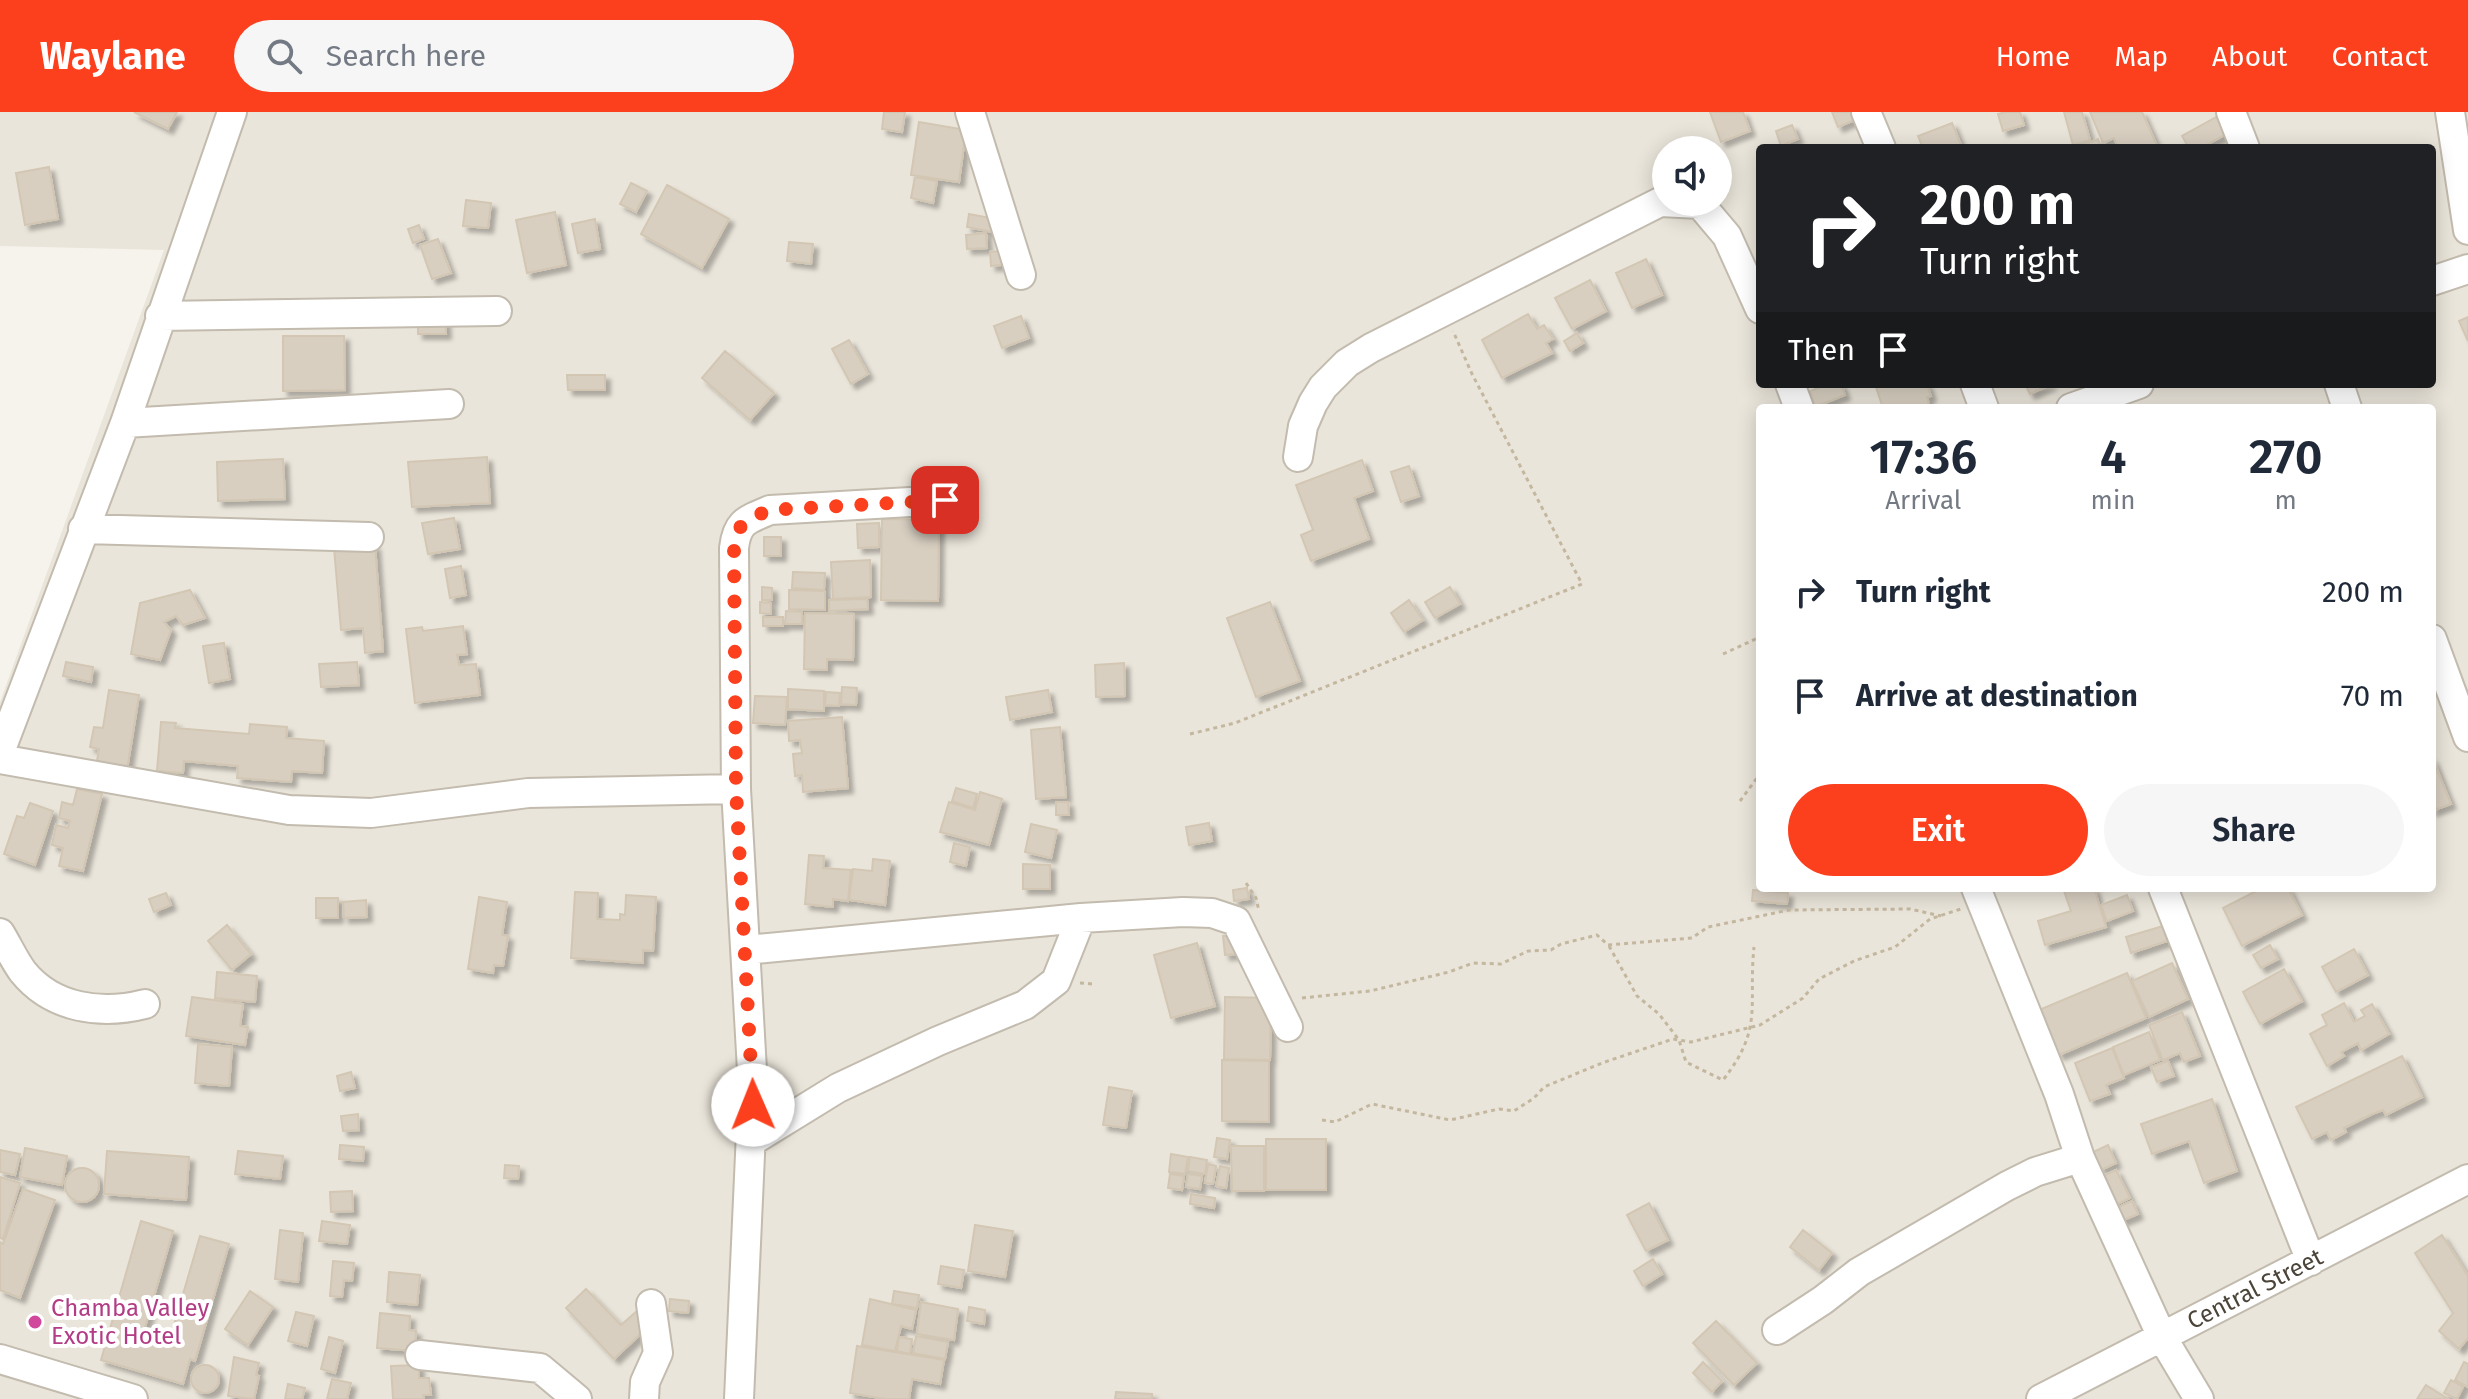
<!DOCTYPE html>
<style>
:root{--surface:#fff;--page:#f6f6f7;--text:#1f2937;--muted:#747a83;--accent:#fc3f1d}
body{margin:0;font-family:"Fira Sans",sans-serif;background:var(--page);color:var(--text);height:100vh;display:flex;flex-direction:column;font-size:30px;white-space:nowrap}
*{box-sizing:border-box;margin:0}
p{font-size:26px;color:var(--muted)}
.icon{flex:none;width:44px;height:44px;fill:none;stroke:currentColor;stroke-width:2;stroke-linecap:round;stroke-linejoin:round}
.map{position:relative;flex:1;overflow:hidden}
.side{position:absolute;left:1756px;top:292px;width:680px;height:488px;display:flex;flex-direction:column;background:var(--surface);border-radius:8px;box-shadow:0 4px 20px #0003}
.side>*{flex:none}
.guide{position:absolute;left:1756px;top:32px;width:680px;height:244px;border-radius:8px;box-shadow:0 4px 20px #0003;background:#202124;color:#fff;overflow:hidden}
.buttons{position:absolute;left:1652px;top:24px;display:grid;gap:16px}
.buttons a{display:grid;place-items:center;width:80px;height:80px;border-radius:50%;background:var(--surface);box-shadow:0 4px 20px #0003;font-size:40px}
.pin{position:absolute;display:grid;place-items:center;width:68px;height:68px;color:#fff;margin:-34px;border-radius:16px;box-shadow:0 4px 12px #0006}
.me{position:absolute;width:88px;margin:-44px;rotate:359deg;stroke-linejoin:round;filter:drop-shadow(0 0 6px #0008)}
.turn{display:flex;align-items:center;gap:28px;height:168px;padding:0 32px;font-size:36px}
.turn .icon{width:104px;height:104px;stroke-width:2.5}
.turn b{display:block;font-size:56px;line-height:68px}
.then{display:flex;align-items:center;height:76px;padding:0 32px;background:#0003;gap:16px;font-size:30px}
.eta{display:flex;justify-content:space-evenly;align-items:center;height:136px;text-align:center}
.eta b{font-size:48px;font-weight:600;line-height:56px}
.button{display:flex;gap:16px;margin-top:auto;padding:16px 32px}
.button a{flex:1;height:92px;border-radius:48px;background:var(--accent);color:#fff;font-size:32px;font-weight:600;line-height:92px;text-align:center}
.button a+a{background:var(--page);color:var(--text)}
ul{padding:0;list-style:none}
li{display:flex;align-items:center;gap:24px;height:104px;padding:0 32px}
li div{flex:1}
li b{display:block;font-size:30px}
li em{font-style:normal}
header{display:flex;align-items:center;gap:48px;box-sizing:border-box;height:112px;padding:0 40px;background:var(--accent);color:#fff}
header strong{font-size:38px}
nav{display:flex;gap:44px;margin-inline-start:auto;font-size:28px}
.search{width:560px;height:72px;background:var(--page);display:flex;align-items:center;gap:20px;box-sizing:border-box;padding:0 28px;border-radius:44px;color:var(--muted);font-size:30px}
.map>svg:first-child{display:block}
.residential{fill:#eae5da;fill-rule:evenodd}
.building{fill:#d8cfc1;stroke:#d3c7b4;stroke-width:2;filter:url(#shadow)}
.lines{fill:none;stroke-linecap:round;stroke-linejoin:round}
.minor-casing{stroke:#c2bbae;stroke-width:32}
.path{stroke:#c4b79f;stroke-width:3;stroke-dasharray:4 4;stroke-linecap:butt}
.minor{stroke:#fff;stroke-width:28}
.route{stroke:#fc3f1d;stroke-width:14;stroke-dasharray:0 25.2}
.hotel-dot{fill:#d1479c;stroke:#fff;stroke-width:3}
.labels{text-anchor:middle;stroke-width:8;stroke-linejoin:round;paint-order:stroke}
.street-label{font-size:24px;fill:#4b4439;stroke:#fff}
.hotel-label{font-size:24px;fill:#b23c85;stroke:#fff;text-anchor:start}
</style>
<header>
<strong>Waylane</strong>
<div class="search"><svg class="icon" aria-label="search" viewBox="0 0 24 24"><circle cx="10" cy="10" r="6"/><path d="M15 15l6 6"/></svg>Search here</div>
<nav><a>Home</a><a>Map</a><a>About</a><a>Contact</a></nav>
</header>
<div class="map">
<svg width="2468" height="1287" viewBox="0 0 2468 1287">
<defs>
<filter id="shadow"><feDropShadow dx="5" dy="5" stdDeviation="2" flood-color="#0004"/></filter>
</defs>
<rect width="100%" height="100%" fill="#f6f3ec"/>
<path class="residential" d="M0,0h2468v1287h-2468v-697l164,-452 -164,-4zM1760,36h672v236h-672zM1666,38h52v52h-52zM1760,296h672v480h-672z"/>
<path class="building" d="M134,0h43l-9,17z
M884,0h21l-3,20 -20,-3z
M1710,0h33l7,19 -29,11z
M1832,0h28l2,5 -24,10z
M2006,0h14l4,13 -21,6 -5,-17z
M2064,0h18l8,28 -17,5z
M2090,0h52l16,36h-40l-4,-10 -11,5z
M2218,4l10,17 -27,15h-12l-7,-12z
M919,10l47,8 -7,52 -48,-7z
M1952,11l9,22 -8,3h-30l-5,-12z
M1792,13l6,14 -17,7 -5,-15z
M2098,27l3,9h-26z
M49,55l9,52 -33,6 -9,-52z
M915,65l22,4 -4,22 -22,-5z
M631,71l16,8 -11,21 -16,-8z
M667,73l62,34 -27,49 -61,-34z
M466,88l25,3 -3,25 -25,-2z
M555,100l11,53 -39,8 -11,-53z
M969,102l32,6 -3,13 -31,-6z
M595,107l5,30 -22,4 -6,-29z
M419,113l5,14 -11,4 -5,-14z
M986,121l1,15 -20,1 -1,-14z
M438,127l13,34 -19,6 -12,-34z
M789,130l24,2 -2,20 -24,-3z
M1010,138l1,14 -20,2 -1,-14z
M1646,147l16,36 -30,13 -16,-35z
M1590,168l16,31 -34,18 -17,-31z
M1528,202l9,15 7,-4 9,14 -7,4 6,10 -50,25 -20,-38z
M1021,204l8,22 -27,10 -8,-22z
M418,205h27l1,17h-28z
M2468,205v24l-9,-20z
M1577,221l6,10 -13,8 -6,-10z
M283,224h61l1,54 -62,1z
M849,228l19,34 -17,10 -19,-35z
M725,239l49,42 -24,27 -48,-42z
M567,263h38v15h-37z
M1828,272h13l4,11 -30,12 -5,-16z
M1875,272h52l4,12 -4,1 3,11h-47z
M2025,272h27l-22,10z
M487,345l3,46 -78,4 -4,-45z
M283,347l2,40 -67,2 -1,-39z
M1362,348l11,31 -19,7 15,41 -58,22 -10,-26 12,-5 -17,-45z
M1409,354l10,30 -18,6 -10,-30z
M454,406l6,31 -32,5 -6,-31z
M882,407l57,1 -1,81 -57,-1z
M879,411v24l-21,1 -1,-24z
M764,425h17v19h-17z
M375,433l8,106 -18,2 -2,-25 -22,2 -7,-82z
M870,448l1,37 -38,2 -2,-37z
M461,454l5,29 -16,3 -5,-29z
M793,460l32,1 -1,17 -32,-2z
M762,475l10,1v12h-10z
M1450,475l10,17 -25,14 -10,-16z
M190,478l15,28 -22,7 -7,-9 -12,6 7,8 -11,30 -29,-6 9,-51z
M789,478l36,1v19l-36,-1z
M867,487l1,10 -39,2v-11z
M1409,488l14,20 -19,12 -13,-19z
M760,490l11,1v11l-11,-1z
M1270,490l30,79 -44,16 -29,-79z
M786,499l16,1v12h-17z
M805,501l49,1 -1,46 -26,-1v11l-23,-1z
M763,505h20v9h-20z
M463,514l4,28 -10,1 2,10 17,-1 4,31 -65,8 -9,-74 16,-2 1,4z
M224,531l6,36 -21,4 -6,-37z
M66,550l27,5 -2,15 -28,-6z
M357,550l2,23 -38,2 -2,-23z
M1124,551l1,33 -29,1 -1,-32z
M842,575l15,1 -1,17 -15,-1z
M788,577l36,2v20l-36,-2z
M109,578l30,5 -13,81 -24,-4 2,-10 -7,-1 2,-12 -9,-2 4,-20 9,1z
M1048,578l4,22 -42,8 -4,-23z
M826,580l14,1 -1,13 -14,-1z
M755,584l32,1 -2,28 -32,-2z
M842,605l6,71 -45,4 -1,-17 -7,1 -2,-22 9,-1 -2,-13 -11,1 -1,-20z
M161,610l15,1 -1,5 74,6 1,-10 37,3 -1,11 38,3 -2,32 -30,-2 -1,11 -54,-4 1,-12 -54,-5 -1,12 -26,-2z
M1060,615l6,70 -30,2 -5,-69z
M2432,645l19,47 -19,7z
M956,676l21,6 -4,14 -21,-7z
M77,677l25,5 -19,77 -24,-5 4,-18 -11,-3 4,-20 12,3 2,-7 -11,-3 3,-16 11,3z
M980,680l22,7 -13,46 -49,-13 9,-30 26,8z
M1056,690h12l1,13h-13z
M30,691l23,8 -18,54 -31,-11 13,-38 7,2z
M1209,711l3,18 -23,4 -3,-18z
M1031,712l26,6 -6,28 -26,-6z
M954,731l16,4 -4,19 -16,-4z
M809,743l15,1 -1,12 28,2 -3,31 -15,-2v8l-28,-3z
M873,747l17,2 -5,44 -36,-5 4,-31 19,2z
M1023,752l27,1v24h-27z
M1247,776l2,11 -15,2 -1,-11z
M2074,776h20l12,39 -61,18 -7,-24 33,-10 -7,-20z
M2262,776h26l14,27 -60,31 -19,-38z
M1753,778l35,3 -1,11 -35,-3z
M575,780l23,1 -1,26 23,1v-6l5,1 1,-20 30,2 -3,54 -10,-1v13l-72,-5z
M166,781l5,12 -17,7 -5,-13z
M2127,783l6,16 -26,10 -6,-16z
M479,785l28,5 -5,33 6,1 -5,30 -9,-1 -1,8 -25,-4z
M316,786h22v20h-22z
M366,788l1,17 -23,1 -1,-16z
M227,813l24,29 -19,16 -24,-29z
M2163,814l4,15 -36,12 -5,-16z
M1235,823l1,19 -11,1 -2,-19z
M1197,831l18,63 -44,12 -17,-63z
M2270,833l8,14 -17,9 -8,-13z
M2354,837l14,26 -32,17 -14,-25z
M2172,851l16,36 -39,18 -17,-36z
M2284,857l18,32 -42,23 -17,-32z
M217,860l40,4 -2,26 -40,-4z
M2127,861l19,45 -87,37 -20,-45z
M192,885l51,7 -3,22 8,1 -3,18 -59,-9z
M1225,885l46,1 -1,62 -46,-1z
M2344,891l10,19 11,-6 -4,-6 11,-6 17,30 -28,16 -3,-7 -17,9 3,4 -17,10 -17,-32 17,-9 -5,-10z
M2182,900l18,44 -16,6 -4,-9 -17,7 -14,-35z
M2149,920l11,28 -36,15 -11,-28z
M198,932l34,3 -3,39 -34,-3z
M2112,936l12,30 -18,7 4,9 -20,7 -15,-38z
M2402,944l20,41 -36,18 -3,-5 -11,4 -28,14 2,4 -15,8 -4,-8 -15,7 -16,-32z
M1222,948l47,1v61l-47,-1z
M2168,949l6,15 -17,6 -6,-15z
M351,960l4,16 -15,3 -3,-15z
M1109,975l23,4 -6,37 -23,-3z
M2212,987l25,72 -33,12 -15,-42 -37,13 -11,-30z
M358,1002l1,16 -16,1 -2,-15z
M1217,1026l13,2 -3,19 -13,-2z
M1266,1027h60v51h-60z
M340,1033l24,2 -1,14 -24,-2z
M2108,1033l8,18 -15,7 -8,-18z
M1231,1034h33v45h-32z
M25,1036l42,8 -5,29 -42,-8z
M0,1038l20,4 -5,21 -15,-3z
M107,1039l82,6 -3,43 -82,-6z
M238,1039l45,5 -3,23 -45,-5z
M1171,1042l17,3 -3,17 -16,-2z
M1190,1045l17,3 -2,14 -17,-3z
M1208,1052l8,2 -3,18 -8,-1z
M505,1053l14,1 -1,13 -14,-1z
M1220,1054l9,2 -3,20 -10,-2z
M65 1073a17 17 0 1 1 34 0a17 17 0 1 1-34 0Z
M2116,1058l14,28 -15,7 -14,-28z
M1170,1062l14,2 -2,14 -14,-2z
M1188,1062l14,2 -2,13 -14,-2z
M0,1065l20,6 -17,56 -3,-1z
M23,1077l32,11 -35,98 -20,-8v-48l3,2z
M352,1079l1,20 -22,1 -1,-20z
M1191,1082l24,4 -1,10 -24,-4z
M2132,1089l6,13 -19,8 -5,-13z
M1649,1091l19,37 -22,11 -19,-36z
M141,1109l32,10 -30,103 26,8 31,-106 29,8 -34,117 -5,-2 -7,25 -82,-24z
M322,1109l28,4 -3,19 -28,-3z
M975,1113l38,6 -8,46 -37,-6z
M280,1118l23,3 -5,49 -23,-3z
M1803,1118l29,23 -13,17 -29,-23z
M2442,1123l26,41v62l-9,11 -20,-18 14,-18 -38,-60z
M1653,1147l9,15 -19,12 -9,-15z
M333,1149l21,2 -2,18 -8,-1 -2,17 -12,-1z
M941,1154l23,4 -3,18 -23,-4z
M389,1160l31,3 -3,30 -30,-3z
M586,1177l35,36 16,-14 13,14 -36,34 -48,-51z
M250,1179l23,16 -25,38 -23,-16z
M894,1179l25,4 -2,13 -25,-4z
M670,1187l19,2 -1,12 -19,-2z
M870,1187l46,11 -4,19 -11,-3 -6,25 -33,-6z
M921,1190l37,7 -4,31 -37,-6z
M969,1195l16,3 -1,14 -17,-3z
M296,1200l18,4 -7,30 -19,-5z
M380,1201l30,3 -1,14 7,1 -1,20 -38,-3z
M1716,1209l41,42 -23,22 -41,-42z
M916,1224l32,6 -3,17 -32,-6z
M329,1225l14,4 -8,32 -14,-4z
M899,1225l13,2 -2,15 -13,-3z
M857,1234l87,14 -4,24 -28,-5 -3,20h-24l-35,-6z
M234,1245l25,6 -3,12 3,1 -5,23 -26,-3z
M1703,1250l19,19 -10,11 -19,-19z
M2464,1250l4,2v23l-13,-7z
M191 1267a14 14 0 1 1 28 0a14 14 0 1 1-28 0Z
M419,1253v13h10l2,17h-8l1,4h-31l-2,-33z
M332,1267l19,4 -4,16h-20z
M2451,1268l12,7 -6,12 -13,-6z
M288,1272l17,4 -3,11h-17z
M2426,1273l22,14h-31z
M1116,1280l36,2v5h-37z"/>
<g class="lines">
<g class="minor-casing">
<path id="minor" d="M970,0l51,163
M1866,0l15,36
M2231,0l14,36
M2450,0l18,118
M2432,169l36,-12
M160,204l337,-5
M1790,272l9,24
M1975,272l9,24
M2339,272l8,24
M2071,296l68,-24
M125,311l324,-19
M1298,345l5,-31 10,-23 10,-16 24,-24 24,-15 289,-146 40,2 27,32 33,73
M83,417l286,8
M2432,527l36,98
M0,640l125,-329 107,-311
M0,647l289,51 82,3 157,-20 208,-4 17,299 -14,311
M736,677l-2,-241c3,-26 12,-28 36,-38l175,-10
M1976,776l83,206 21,64 82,179 37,62
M2163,776l148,373
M0,821c8,13 14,27 23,39 30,37 79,43 122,32
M746,838l335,-32 102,-6 29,1 24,8 52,106
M752,1029l86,-53 100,-47 87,-36 31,-24 25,-63
M1777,1218l46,-30 36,-28 148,-86 28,-14 45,-14
M420,1243l120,13 37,31
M0,1247l133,40
M644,1287l1,-17 13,-29 -7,-49
M2041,1287l427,-220"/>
</g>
<path class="path" d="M1723,542l37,-17
M1190,622l45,-11 347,-139 -110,-210 -19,-43
M1740,689l20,-27
M1246,771l10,15 3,13
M1609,834l28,50 22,18 20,26 7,22 37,18c41,-52 25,-74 31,-133
M1080,871l13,1
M1302,886l68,-7 79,-19 24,-9 28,1 27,-13 23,-1 10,-6 36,-9 11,10 84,-7 16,-11 81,-17 121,-1 31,7
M1322,1008l13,2 37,-18 78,16 49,-11 15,2 20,-13 10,-11 58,-24 71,-24 18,3 69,-17 43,-27 16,-19 35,-18 41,-14 35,-28 31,-10"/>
<use href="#minor" class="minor"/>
</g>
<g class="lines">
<path class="route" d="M753,993l-17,-316 -2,-241c3,-26 12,-28 36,-38l175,-10"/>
</g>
<circle class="hotel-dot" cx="35" cy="1210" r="8"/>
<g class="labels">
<g class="street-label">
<text transform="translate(2255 1177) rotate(-27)" y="8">Central Street</text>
</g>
<g class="hotel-label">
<text x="51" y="1204">Chamba Valley<tspan x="51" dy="28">Exotic Hotel</tspan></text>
</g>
</g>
</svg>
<div class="buttons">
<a><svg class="icon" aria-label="sound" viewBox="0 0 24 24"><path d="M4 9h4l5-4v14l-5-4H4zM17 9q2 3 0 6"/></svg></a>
</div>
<div class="pin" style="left:945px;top:388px;background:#d93025"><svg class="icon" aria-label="arrive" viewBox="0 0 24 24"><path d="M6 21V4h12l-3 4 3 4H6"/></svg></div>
<svg class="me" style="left:753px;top:993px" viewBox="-20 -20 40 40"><circle r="19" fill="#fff"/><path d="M0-13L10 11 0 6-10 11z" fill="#fc3f1d"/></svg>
<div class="guide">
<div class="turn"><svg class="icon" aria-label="right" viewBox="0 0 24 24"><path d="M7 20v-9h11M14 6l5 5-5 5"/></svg><div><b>200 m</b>Turn right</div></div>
<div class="then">Then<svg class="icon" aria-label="arrive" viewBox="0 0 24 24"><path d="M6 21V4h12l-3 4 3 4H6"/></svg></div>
</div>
<section class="side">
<div class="eta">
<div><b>17:36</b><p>Arrival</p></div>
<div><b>4</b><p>min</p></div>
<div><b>270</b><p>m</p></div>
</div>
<ul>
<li><svg class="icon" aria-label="right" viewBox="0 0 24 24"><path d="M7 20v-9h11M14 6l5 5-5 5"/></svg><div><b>Turn right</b></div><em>200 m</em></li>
<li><svg class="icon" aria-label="arrive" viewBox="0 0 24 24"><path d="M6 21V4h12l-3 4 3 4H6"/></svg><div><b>Arrive at destination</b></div><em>70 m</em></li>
</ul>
<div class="button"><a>Exit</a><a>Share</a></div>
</section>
</div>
